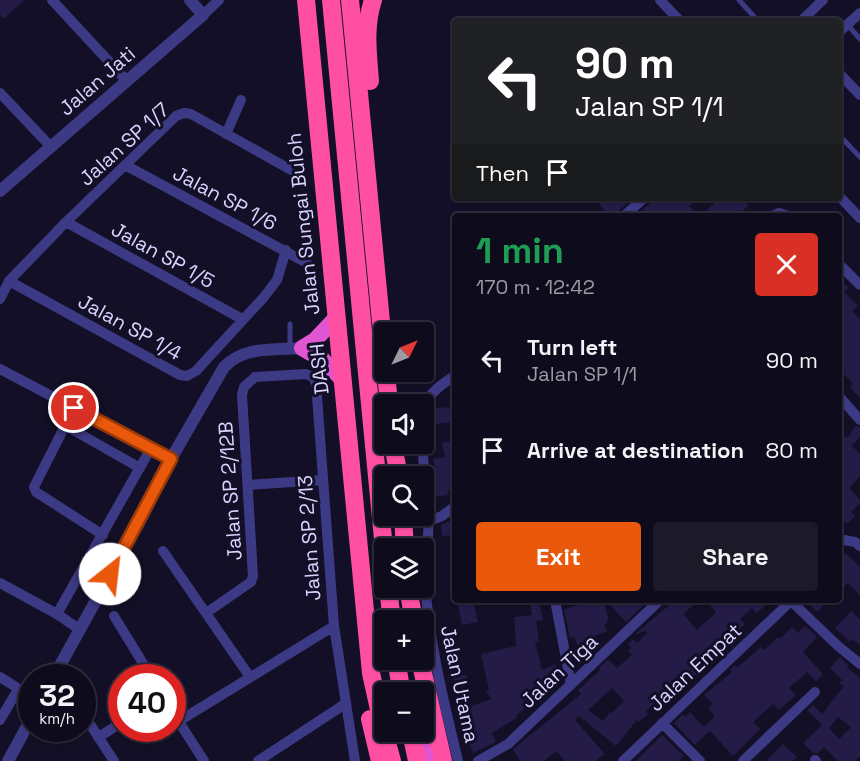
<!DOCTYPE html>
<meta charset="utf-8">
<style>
:root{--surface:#0e0b1c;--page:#1c1929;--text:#f1f3f6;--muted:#9b9ba3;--line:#2e2b3b;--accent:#ea580c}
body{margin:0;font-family:"Space Grotesk",sans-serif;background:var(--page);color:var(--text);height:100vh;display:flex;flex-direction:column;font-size:22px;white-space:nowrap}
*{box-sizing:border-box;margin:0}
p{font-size:20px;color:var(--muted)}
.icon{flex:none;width:33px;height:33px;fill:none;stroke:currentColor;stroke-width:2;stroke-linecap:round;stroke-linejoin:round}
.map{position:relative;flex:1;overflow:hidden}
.sheet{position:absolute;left:452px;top:213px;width:390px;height:390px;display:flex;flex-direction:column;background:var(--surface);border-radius:6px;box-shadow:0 2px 4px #0004,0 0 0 2px var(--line)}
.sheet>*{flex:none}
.banner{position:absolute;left:452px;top:18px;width:390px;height:183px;border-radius:6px;box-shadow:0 2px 4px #0004,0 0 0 2px var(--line);background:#202124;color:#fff;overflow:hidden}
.needle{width:39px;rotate:47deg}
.tools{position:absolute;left:374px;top:322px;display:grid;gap:12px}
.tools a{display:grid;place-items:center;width:60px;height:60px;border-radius:6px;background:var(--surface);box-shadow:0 2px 4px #0004,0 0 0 2px var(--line);font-size:30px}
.speed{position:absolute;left:18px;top:664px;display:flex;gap:12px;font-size:30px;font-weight:700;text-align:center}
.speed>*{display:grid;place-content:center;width:78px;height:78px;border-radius:50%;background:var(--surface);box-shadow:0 2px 4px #0004,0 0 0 2px var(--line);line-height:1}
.speed small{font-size:15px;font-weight:400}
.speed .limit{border:9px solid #d22;background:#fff;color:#111}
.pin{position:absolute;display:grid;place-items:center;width:51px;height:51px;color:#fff;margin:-26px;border:3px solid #fff;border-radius:50%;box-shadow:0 2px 6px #0007}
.me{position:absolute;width:66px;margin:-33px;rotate:29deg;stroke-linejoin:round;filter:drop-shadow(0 0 4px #0008)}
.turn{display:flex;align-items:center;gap:21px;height:126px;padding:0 24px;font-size:27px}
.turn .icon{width:78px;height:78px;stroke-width:2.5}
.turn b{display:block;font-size:42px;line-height:51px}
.then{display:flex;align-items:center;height:57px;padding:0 24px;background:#0003;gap:12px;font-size:22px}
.round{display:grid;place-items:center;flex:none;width:63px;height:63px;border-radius:6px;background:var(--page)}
.head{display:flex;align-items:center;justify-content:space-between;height:102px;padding:0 24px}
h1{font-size:36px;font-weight:700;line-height:45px;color:#1e9e55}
.action{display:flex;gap:12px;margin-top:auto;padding:12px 24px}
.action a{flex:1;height:69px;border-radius:6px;background:var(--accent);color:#fff;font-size:24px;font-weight:700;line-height:69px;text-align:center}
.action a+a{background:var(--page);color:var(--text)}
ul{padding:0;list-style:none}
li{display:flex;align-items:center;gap:18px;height:90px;padding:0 24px}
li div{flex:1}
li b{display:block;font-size:22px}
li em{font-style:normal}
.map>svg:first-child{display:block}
.building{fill:#241b47;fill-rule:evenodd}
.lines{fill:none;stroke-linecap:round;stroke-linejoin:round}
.service{stroke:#3d3a85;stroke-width:5}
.minor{stroke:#3d3a85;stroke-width:10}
.tertiary{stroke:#3d3a85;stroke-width:12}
.trunk{stroke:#e055d1;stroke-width:16}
.motorway{stroke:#ff4fa3;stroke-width:18}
.motorway-bridge{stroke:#ff4fa3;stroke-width:18}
.route-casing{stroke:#983908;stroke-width:15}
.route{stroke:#ea580c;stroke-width:10}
.labels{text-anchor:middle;stroke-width:6;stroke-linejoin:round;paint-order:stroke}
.street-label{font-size:20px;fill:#d9d4ff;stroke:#130f26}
</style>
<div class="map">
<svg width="860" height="761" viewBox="0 0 860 761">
<rect width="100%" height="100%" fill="#130f26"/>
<path class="building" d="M0,0h24l-20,19 -4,-5z
M595,198h38l-20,18h-16l7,-6z
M656,198h42l-9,8 9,10h-58l-2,-2z
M713,198h39l-5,5 2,2 -7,6 5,5h-46l15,-14z
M838,277l11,11 -5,4 14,14 -6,5 8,8v79l-10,-11 3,-3 -10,-11 -5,4z
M454,407v15l-19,2 -1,-16z
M856,426l4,1v10l-8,9 8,8v22l-11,12 11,12v3l-9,9 4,4 -8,8 -9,-8v-87l9,9z
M454,440v50h-6l1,5 -15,2 -2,-22 4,-1 -3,-15 12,-2 -3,-14z
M452,520l2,15 -12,1 -1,-11z
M846,553l14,14v28l-12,-12 -10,9v-31z
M457,600h16l5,22 -16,3z
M530,600h9l4,20 -7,1 3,21h-4l7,28 13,-6 5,11 -6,2 3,8 -8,3 1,3 -27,11 3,6 -10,7 1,3 -25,15 4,9 -23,11 -15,-42 33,-12 -5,-8 3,-1 -8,-36 35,-8 -2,-29 18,-2z
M574,600h29l6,20 -3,1 1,3h-3l3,7 -12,5 4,11 -14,5 -2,-4 -4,2 -5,-14 -4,2 -6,-29 14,-4z
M605,600h36l4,4 -19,18z
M675,600h24l-16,14 14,16 18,-16 1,-2 -11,-12h57l-2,1 5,5 -9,7 -4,-5 -12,11 5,5 -13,12 2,2 -36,27 4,4 -9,8 -3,-4 -20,20 -3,-2 -21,20 2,3 -9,8 -2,-2 -21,26 -37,-30 -4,4 30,34 -9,7h-31l-9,-10 -12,10h-24l-7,-12 68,-55 -3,-4 22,-20 -1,-2 9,-9 9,9 15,-13 -4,-5 3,-2 -3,-4 5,-5 4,4 10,-10 -2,-2 -11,4zM612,688l12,13 -12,12 -1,-2 -8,10 -15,-11z
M805,600h25l-13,12z
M851,611l9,8v26l-8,-6 -2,3 -15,-14z
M805,626l12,11 -14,15 20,22 -7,7 -9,-9 -18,16 7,7 -17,15 -6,-6 -20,18 7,7 -27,27 -23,-25 -15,14 -21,-22 9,-9 2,3 5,-5 14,15 11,-11 -7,-8 5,-4 -9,-9 28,-23 -2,-2 5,-5 3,2 23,-20 3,3 14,-13 2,2 12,-12 6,6z
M840,657l8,8 -1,2 13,11v78l-5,5h-17l-14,-14 -6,6h-5l-10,-10 19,-18 -15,-15 6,-5 9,9 22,-28 -5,-3 3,-3 -12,-12zM838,717l13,10 -12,12 -10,-11z
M467,675l1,11 -13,1 -2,-11z
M662,735l22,21 -5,5h-43z
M783,744l14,13 -5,4h-26z"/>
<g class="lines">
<path class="service" d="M739,0l19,21
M848,25l12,14
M838,134l22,23
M290,324v25"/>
<path class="minor" d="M52,0l75,81
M660,0l20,21
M203,15l16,-15
M801,21l22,-21
M838,33l22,-20
M838,72l22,23
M0,93l51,54
M226,134l15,-34
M125,165l182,98
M838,195l22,23
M624,216l20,-18
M772,216l7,-3 10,3
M66,222l176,97
M838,263l22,22
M9,281l171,94 7,1 9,-5 68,-74 13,-17 9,-30
M0,299l9,-18 57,-59 110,-106 8,-3 7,1 109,61
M0,369l171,90
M454,376c-9,7 -21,13 -26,24 -12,23 -1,90 0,118 2,21 -4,43 -3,64 4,61 19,120 33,179
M838,395l22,25
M74,408l-40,79 2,5 67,43
M66,426l74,42
M248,485l75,-5
M429,521l13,-5 12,-9
M844,540l11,2 5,4
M163,551l87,126
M0,583l57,31 22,15
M555,600l16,85
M791,601l47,45 22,18
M206,613l45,-31 2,-6 -11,-181 2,-8 11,-10 51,-3 7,3 3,6 18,243 21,135
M57,614l94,-166
M114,616l38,62
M0,677l16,10 1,4 -17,29
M172,711l32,50
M82,712l32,49
M179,721l155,-95
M662,723l38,38
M99,737l23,-15
M815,760l1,1
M258,761l87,-57
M478,761l30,-17 152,-144
M623,761l169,-161
M743,761l72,-69"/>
<path class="tertiary" d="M0,191l203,-176 -13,-15
M53,678l88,-159 30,-60 53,-92c20,-21 50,-17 78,-19
M8,761l24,-44"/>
<path class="trunk" d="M334,320l-19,20 -13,8 21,12 18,18
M419,732l9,29"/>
<path class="motorway" d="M350,0l34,353
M370,81c-2,-27 -6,-54 3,-81
M386,372l3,33
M393,444l6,33
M403,516l2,33
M388,588l4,33
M408,588l6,33
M396,660l6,33
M420,660l23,101
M384,732l8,29
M411,732l6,29"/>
<path class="motorway-bridge" d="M306,0l65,673 13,59
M331,0l53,549
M370,719l10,42"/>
</g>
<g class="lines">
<g class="route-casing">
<path id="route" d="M74,408l97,51 -61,115"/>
</g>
<use href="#route" class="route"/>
</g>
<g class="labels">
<g class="street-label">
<text transform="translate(97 81) rotate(-41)" y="7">Jalan Jati</text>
<text transform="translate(124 144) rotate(-42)" y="7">Jalan SP 1/7</text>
<text transform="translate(225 198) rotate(28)" y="7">Jalan SP 1/6</text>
<text transform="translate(303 224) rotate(-96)" y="7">Jalan Sungai Buloh</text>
<text transform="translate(163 255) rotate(29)" y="7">Jalan SP 1/5</text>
<text transform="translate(130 327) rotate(29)" y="7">Jalan SP 1/4</text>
<text transform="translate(319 369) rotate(-96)" y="7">DASH</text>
<text transform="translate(230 491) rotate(-94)" y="7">Jalan SP 2/12B</text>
<text transform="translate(309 538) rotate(-94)" y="7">Jalan SP 2/13</text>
<text transform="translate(695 667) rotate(-43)" y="7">Jalan Empat</text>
<text transform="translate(559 671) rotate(-43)" y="7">Jalan Tiga</text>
<text transform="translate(460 684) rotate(78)" y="7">Jalan Utama</text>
</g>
</g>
</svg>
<div class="tools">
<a><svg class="needle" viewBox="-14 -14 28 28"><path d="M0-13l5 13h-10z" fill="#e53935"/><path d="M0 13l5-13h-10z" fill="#9b9ba3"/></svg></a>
<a><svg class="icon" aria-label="sound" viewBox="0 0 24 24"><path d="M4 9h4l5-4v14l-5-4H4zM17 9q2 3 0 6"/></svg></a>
<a><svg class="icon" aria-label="search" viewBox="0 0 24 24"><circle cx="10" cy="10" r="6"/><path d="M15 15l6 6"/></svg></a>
<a><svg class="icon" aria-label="layers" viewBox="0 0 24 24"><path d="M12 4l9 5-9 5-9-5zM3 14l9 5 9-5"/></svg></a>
<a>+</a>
<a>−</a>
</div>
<div class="speed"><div>32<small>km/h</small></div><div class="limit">40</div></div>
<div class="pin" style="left:74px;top:408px;background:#d93025"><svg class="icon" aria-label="arrive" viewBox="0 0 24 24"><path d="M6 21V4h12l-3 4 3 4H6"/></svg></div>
<svg class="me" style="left:110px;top:574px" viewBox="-20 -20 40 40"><circle r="19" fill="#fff"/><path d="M0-13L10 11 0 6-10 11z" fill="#ea580c"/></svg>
<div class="banner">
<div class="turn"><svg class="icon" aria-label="left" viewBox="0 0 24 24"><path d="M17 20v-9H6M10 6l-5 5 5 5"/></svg><div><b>90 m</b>Jalan SP 1/1</div></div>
<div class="then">Then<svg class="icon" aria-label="arrive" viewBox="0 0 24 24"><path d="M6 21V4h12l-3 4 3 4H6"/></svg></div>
</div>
<section class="sheet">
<div class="head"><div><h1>1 min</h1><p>170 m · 12:42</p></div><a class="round" style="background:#d93025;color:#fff"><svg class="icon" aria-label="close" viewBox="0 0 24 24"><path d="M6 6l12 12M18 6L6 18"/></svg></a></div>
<ul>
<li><svg class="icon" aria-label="left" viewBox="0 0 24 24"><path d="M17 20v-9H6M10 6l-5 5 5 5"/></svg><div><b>Turn left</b><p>Jalan SP 1/1</p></div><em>90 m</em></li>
<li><svg class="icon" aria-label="arrive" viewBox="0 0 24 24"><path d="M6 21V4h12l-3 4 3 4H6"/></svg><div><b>Arrive at destination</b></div><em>80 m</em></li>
</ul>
<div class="action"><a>Exit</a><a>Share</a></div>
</section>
</div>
